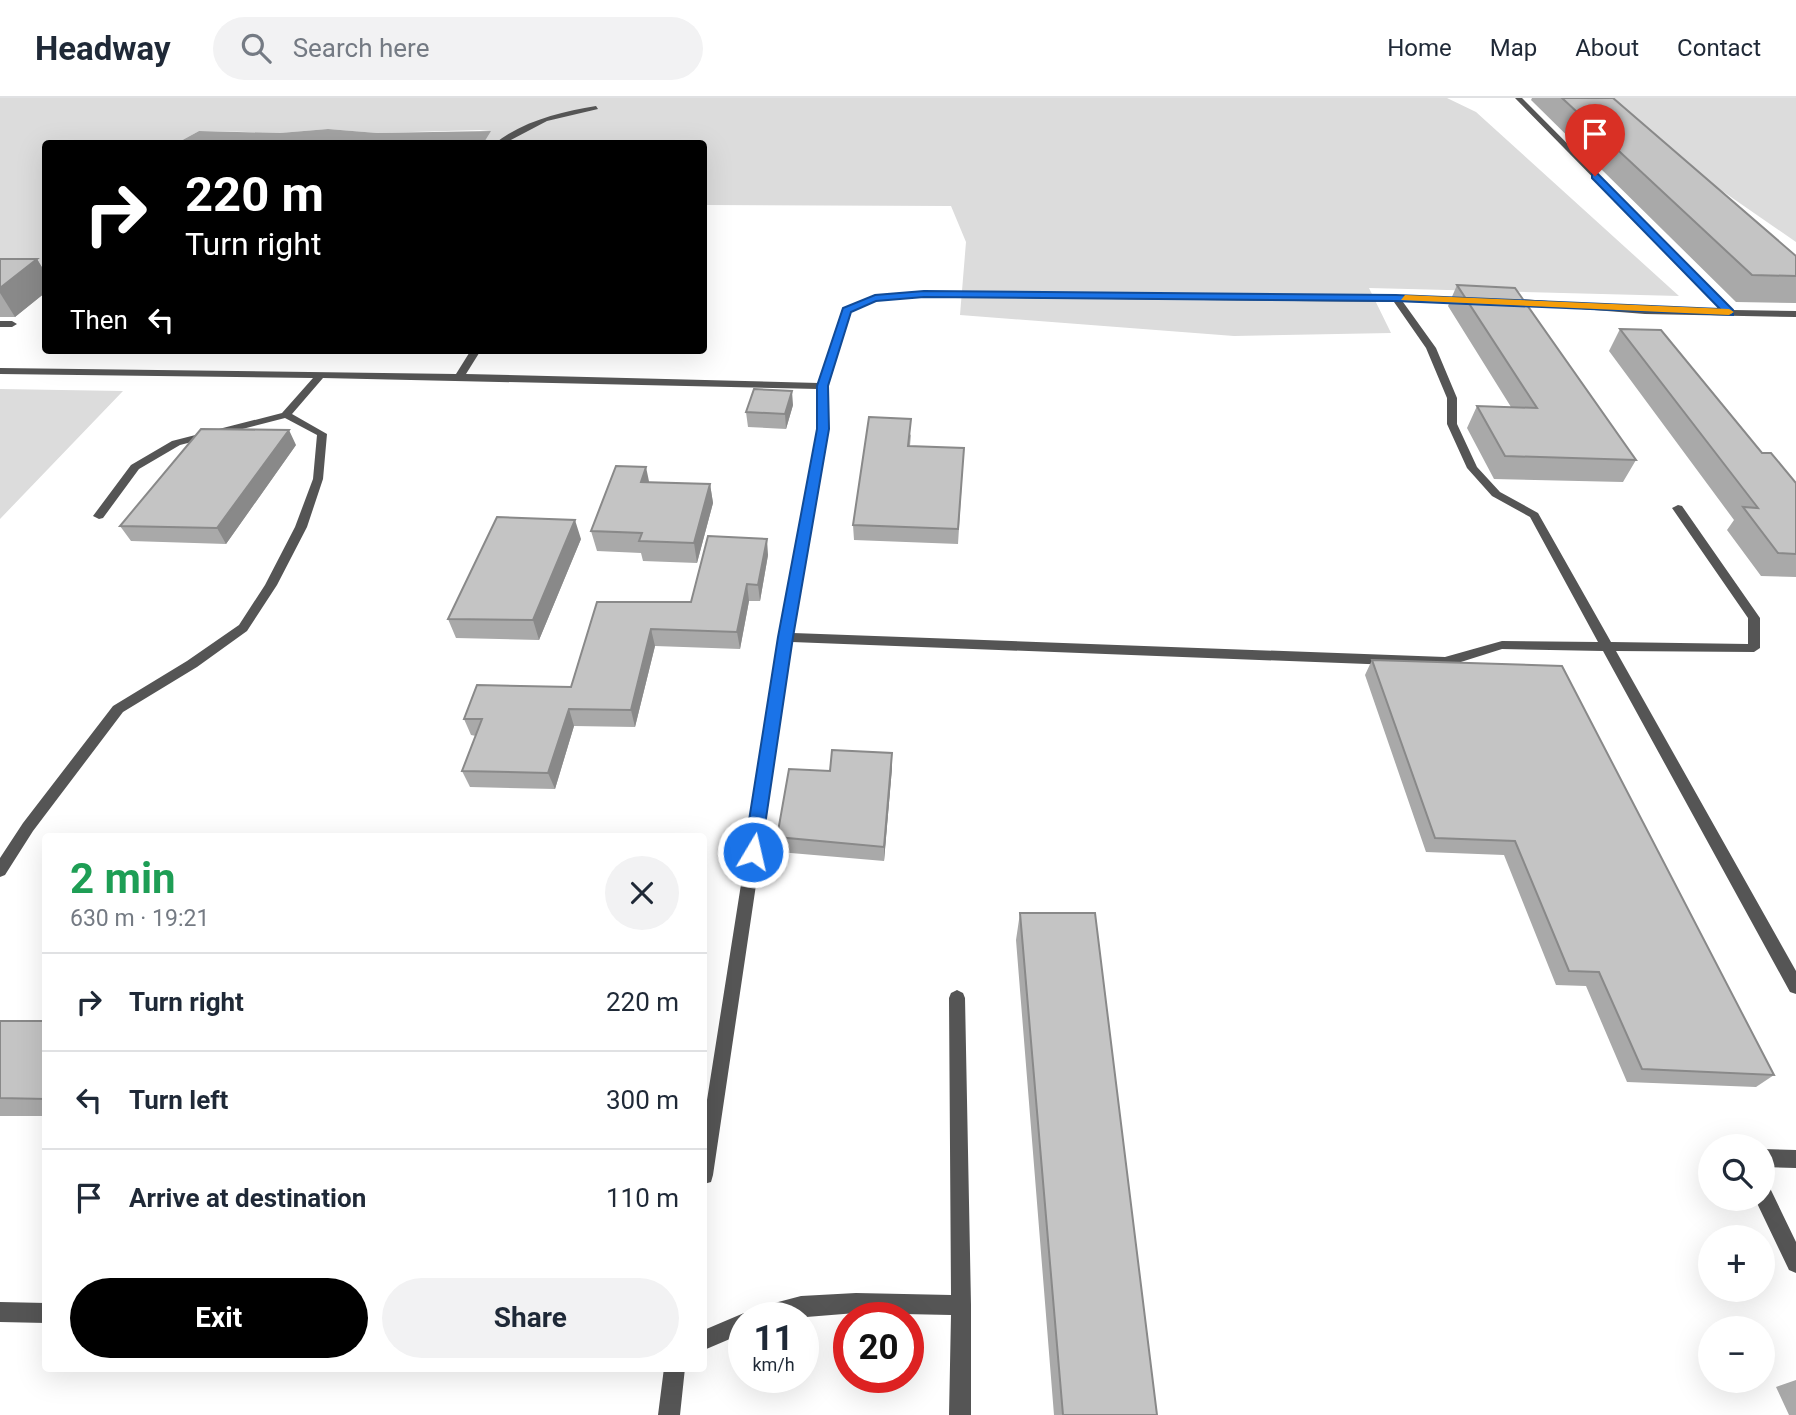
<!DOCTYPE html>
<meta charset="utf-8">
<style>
:root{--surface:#fff;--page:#f2f2f3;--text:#1f2937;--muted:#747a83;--line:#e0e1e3;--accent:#000}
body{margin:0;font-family:Roboto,sans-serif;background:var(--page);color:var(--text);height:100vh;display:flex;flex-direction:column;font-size:26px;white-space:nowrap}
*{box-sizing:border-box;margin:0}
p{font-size:23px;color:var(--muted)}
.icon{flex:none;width:38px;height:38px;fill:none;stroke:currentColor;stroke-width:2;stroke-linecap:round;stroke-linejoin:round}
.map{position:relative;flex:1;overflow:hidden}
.side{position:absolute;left:42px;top:735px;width:665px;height:539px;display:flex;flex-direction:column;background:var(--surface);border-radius:7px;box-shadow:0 7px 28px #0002}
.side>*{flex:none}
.top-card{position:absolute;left:42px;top:42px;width:665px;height:214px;border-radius:7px;box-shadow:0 7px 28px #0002;background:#000;color:#fff;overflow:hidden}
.buttons{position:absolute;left:1698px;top:1036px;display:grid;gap:14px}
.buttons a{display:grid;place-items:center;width:77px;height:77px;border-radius:50%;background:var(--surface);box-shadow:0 7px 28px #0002;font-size:35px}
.speed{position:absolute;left:728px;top:1204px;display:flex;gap:14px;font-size:35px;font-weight:700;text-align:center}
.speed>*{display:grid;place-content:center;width:91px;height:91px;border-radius:50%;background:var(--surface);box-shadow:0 7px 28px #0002;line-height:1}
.speed small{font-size:18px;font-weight:400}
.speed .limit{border:10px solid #d22;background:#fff;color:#111}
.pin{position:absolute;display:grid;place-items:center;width:60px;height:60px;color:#fff;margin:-72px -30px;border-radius:50% 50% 50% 0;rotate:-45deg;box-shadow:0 0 7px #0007}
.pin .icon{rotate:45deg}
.me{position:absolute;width:77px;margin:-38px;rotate:9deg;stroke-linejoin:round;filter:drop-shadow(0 0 5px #0008)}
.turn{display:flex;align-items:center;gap:24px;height:147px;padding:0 28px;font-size:32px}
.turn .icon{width:91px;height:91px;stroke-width:2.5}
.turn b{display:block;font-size:49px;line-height:60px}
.then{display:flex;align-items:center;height:66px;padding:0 28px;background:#0003;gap:14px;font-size:26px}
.round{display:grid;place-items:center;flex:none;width:74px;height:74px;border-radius:37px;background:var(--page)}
.summary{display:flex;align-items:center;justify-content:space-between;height:119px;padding:0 28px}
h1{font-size:42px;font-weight:700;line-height:52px;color:#1e9e55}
.button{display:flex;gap:14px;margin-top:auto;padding:14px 28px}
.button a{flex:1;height:80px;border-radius:42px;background:var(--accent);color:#fff;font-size:28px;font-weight:700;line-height:80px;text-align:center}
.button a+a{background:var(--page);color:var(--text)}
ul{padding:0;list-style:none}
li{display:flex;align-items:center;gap:21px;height:98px;padding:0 28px;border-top:2px solid var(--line)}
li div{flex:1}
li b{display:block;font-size:26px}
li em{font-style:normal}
header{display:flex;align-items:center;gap:42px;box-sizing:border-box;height:98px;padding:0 35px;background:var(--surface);border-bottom:2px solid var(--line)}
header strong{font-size:33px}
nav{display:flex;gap:38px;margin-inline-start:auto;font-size:24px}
.search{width:490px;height:63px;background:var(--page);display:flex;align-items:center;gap:18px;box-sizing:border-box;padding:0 24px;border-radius:38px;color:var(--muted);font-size:26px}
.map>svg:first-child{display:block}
.green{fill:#dcdcdc}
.water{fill:#a3a3a3}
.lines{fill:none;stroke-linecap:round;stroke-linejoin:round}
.lane{fill:#555;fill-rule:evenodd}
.street{fill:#555;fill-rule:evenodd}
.wall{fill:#a9a9a9}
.shaded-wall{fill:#898989}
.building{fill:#c4c4c4;stroke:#898989;stroke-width:2}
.route{fill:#1a73e8;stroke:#114b97;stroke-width:2}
.slow{fill:#f59e0b}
</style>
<header>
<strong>Headway</strong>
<div class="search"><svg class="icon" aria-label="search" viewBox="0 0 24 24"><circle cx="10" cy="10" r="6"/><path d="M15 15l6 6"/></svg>Search here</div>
<nav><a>Home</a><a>Map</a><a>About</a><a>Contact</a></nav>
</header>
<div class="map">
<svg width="1796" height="1317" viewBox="0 0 1796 1317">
<rect width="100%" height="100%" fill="#fff"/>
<path class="green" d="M0,0h1447l29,14 203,184 -310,-8 22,45 -157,3 -274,-21 6,-73 -15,-36 -247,-1v-61l-221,-1 7,-12 -10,-1 -103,3 -49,-4 -48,4 -66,-2h-15l-22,12 -131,1 -1,142 -45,-1z
M1609,0h187v144l-81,-56z
M0,291l123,2 -123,128z"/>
<path class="water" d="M328,31l49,4 114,-2 -8,13 -306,-1 22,-12 81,2z"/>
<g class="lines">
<path class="lane" d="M1515,0h7l211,212 63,1v6l-151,-3 -141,-11v-4l3,-1 138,10 78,2z
M596,8l2,3 -51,12 -44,23h-9c29,-23 66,-32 102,-38z
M924,193l472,4 76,3v4l-3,1 -66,-1 33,46 21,50v26l20,43 23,25 38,21 73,129 137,2v-26l-76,-110 6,-3 4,1 78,112v30l-6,4 -138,-1 180,320v23l-6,-2 -187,-341 -101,-2 -57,18 -653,-25 -79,533 -2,7 -7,2v-65l76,-482 38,-208v-40l-495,-11 -31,36 35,20 -4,45 -16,48 -30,58 -30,46 -50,36 -74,45 -90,119 -28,44 -5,2v-19l23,-35 90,-117 74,-45 52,-36 26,-40 30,-58 18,-48 4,-44 -32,-17 -105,27 -41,24 -36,49 -4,1 -6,-3 38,-51 41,-24 110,-28 31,-35 -313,-4v-6l456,6 15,-24h10l-15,24 353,9 25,-75 31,-13zM924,199l470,5 32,46 21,50v26l20,44 25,28 38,21 68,125 -96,-1 -57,16 -652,-24 35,-204v-43l23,-74 26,-11z
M0,223h12l5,3 -5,3h-12z
M957,892l6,3 2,5 6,307v110h-22l2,-100 -95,-2 -62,5h-50v15l-40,17v-20l40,-17 3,1 8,-6 46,-12 55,-3 95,2 -2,-297 2,-5z
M1762,1051l34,1v18l-34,-1z
M1762,1086l7,2 27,56v31l-7,-3 -34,-71h7z"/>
<path class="street" d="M0,1204l46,1v20l-46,-1z
M664,1270h21l-5,47h-22z"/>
</g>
<path class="wall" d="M1532,0h81l183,158v47l-60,-1 -205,-202z
M0,161h37l9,15v18l-31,25h-15z
M1457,187l179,175 -13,22 -129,-3 -27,-51 10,-22 34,1 -63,-101z
M1620,231l176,154v94l-35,-1 -34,-46 7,-10 -125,-169z
M793,307l-7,24 -38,-2 -2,-15z
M911,336l-1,12 54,2 -6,96 -104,-4 -1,-15z
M296,347l-70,99 -95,-3 -11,-15z
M649,384l61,2 3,19 -16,60 -54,-2 -2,-8 -44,-2 -6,-20z
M581,441l-42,101 -83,-2 -8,-19z
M768,457l-8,46h-11l-9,48 -85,-3 -20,81 -61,-1 -19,63 -85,-2 -8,-16 14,-35 -5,-1 -7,-16 107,-32 26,-85h94z
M1372,562l402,415 -18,12 -129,-5 -41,-96 -30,-1 -52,-130 -78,-3 -61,-177z
M892,655v15l-8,93 -105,-9 -2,-15 53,-66z
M1020,815l137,502h-103l-38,-475z
M0,923h46v95h-46z
M1796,1282v35h-7l-13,-28z"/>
<path class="shaded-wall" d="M37,161l9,15v18l-31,25 -15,-24v-5z
M792,293l1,14 -7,24 -1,-15z
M289,332l7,15 -70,99 -9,-16z
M646,369l4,19 -9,-4z
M710,386l3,19 -16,60 -3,-20z
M575,422l6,19 -42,101 -6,-20z
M767,441l1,16 -8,46 -2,-16z
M747,486l2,17 -9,48 -3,-17z
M651,531l4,17 -20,81 -4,-17z
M569,611l5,17 -19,63 -7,-16z
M892,655v15l-8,93v-14z"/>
<path class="building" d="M1562,0h51l183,158v20l-44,-1z
M0,161h37l-37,29z
M1457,187l58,3 121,172 -131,-4 -28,-50 60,2z
M1620,231l41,1 101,123h9l25,30v71l-18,-1 -35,-46 15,1z
M754,291l38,2 -7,23 -39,-2z
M869,319l42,2 -3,27 56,2 -6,81 -105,-4z
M201,331l88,1 -72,98 -97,-2z
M616,368l30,1 -5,15 69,2 -16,59 -55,-2 3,-8 -51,-2z
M497,419l78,3 -42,100 -85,-1z
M708,438l59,3 -9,46 -11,-1 -10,48 -86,-3 -20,81 -62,-1 -21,64 -86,-2 20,-52h-18l13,-34 94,2 26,-85h94z
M1372,562l190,6 212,409 -132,-6 -43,-97 -30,-1 -54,-130 -80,-3z
M832,652l60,3 -8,94 -107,-10 12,-68 41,2z
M1020,815h75l62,502h-94z
M0,923h46v78l-46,-1z"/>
<path class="route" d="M1592,76h6l135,136v5l-337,-14 -472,-4 -48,4 -25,11 -23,74 1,43 -36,208 -32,215 -2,5h-12l-3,-5 34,-215 39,-208v-43l26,-78 32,-13 49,-4 472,4 324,14 -128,-131z"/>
<path class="slow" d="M1405,197l324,14 5,3 -5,3 -328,-15z"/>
</svg>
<div class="buttons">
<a><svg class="icon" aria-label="search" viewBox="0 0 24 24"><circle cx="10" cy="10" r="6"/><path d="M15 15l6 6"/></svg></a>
<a>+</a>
<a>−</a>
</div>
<div class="speed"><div>11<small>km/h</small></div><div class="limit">20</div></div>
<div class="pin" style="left:1595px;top:78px;background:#d93025"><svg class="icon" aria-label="arrive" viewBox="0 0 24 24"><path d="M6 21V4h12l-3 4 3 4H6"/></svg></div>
<svg class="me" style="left:753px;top:754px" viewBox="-20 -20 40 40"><circle r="17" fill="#1a73e8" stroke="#fff" stroke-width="3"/><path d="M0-11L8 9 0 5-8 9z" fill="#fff"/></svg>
<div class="top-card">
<div class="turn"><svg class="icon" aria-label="right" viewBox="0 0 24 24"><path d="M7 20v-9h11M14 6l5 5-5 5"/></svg><div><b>220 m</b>Turn right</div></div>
<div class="then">Then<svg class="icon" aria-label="left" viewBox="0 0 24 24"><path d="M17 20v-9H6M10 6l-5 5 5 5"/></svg></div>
</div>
<section class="side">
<div class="summary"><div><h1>2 min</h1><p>630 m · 19:21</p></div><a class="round"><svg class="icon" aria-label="close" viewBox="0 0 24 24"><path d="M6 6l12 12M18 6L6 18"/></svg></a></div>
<ul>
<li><svg class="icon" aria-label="right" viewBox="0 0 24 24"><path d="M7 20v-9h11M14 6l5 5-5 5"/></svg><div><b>Turn right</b></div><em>220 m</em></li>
<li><svg class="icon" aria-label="left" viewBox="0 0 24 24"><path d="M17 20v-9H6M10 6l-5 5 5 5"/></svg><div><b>Turn left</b></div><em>300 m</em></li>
<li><svg class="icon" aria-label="arrive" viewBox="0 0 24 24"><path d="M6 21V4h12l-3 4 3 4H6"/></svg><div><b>Arrive at destination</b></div><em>110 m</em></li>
</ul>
<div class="button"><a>Exit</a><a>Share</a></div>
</section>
</div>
